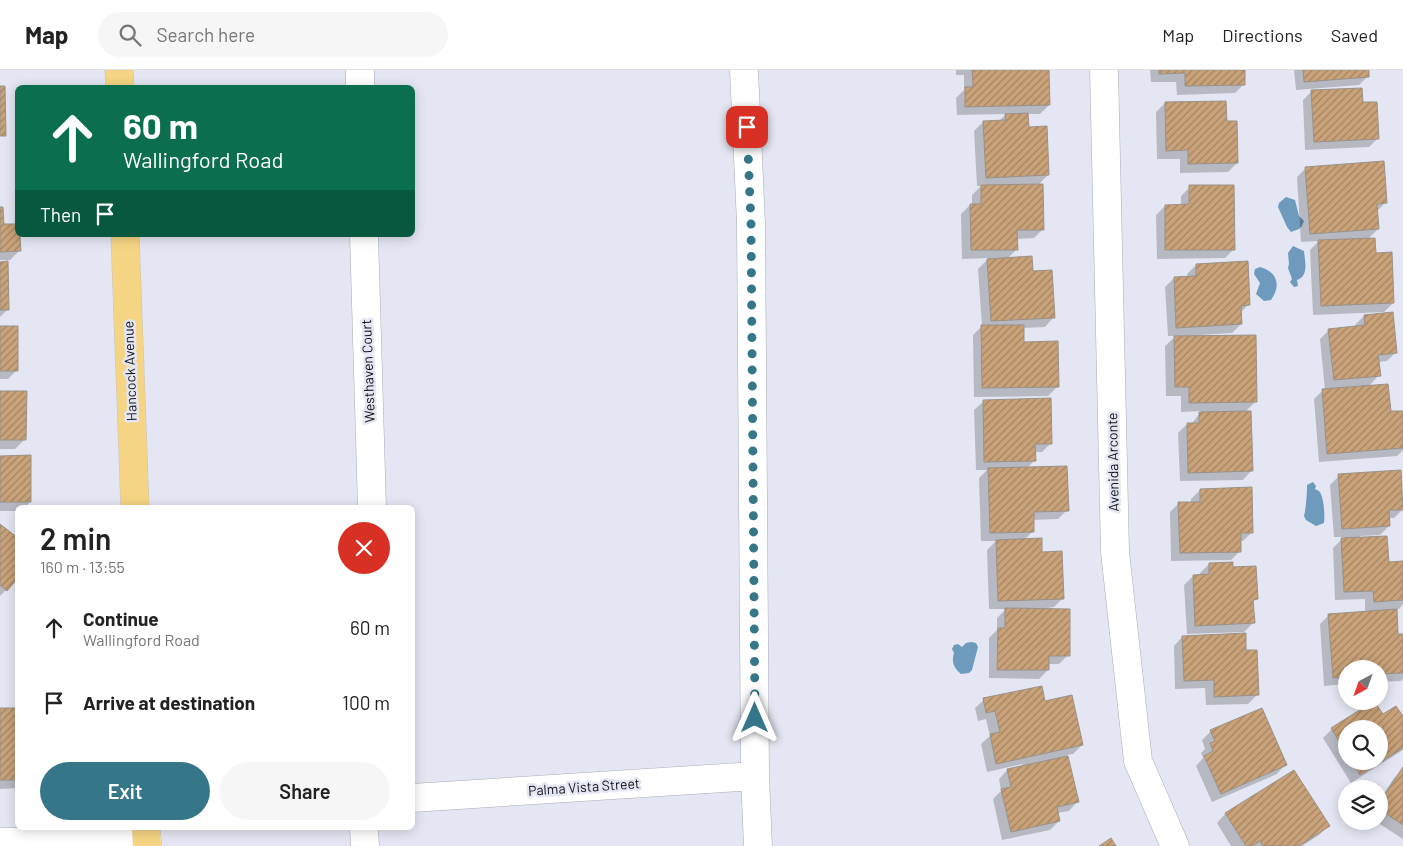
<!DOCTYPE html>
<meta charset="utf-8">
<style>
:root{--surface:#fff;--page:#f6f6f6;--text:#222;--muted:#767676;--line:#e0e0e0;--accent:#357789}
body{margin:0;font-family:Barlow,sans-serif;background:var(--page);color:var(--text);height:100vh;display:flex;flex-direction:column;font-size:19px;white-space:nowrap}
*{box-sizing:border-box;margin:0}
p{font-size:16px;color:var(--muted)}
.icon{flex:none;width:28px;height:28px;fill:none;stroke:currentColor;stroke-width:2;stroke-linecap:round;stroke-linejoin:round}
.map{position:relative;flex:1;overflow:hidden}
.drawer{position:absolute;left:15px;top:435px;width:400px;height:325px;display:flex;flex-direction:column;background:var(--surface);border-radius:8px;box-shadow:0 2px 12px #0003}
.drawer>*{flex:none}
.banner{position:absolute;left:15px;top:15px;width:400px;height:152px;border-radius:8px;box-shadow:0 2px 12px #0003;background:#0b6e4f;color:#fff;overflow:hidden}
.needle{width:32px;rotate:221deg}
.tools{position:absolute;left:1338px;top:590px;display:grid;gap:10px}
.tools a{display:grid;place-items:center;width:50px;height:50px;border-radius:50%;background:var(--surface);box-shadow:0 2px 12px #0003;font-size:25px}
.pin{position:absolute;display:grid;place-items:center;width:42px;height:42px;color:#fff;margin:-21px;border-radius:10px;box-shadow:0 2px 8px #0006}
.me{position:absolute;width:55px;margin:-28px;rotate:0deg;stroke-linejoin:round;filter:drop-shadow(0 0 4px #0008)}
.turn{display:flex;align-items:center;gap:18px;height:105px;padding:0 25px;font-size:22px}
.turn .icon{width:65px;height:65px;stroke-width:2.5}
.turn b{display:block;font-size:35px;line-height:42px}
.then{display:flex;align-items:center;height:48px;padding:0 25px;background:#0003;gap:10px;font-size:19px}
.round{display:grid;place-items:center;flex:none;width:52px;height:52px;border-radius:26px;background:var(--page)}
.summary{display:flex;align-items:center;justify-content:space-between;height:85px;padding:0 25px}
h1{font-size:30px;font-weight:600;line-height:38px}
.button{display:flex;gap:10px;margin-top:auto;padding:10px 25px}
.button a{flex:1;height:58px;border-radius:30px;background:var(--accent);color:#fff;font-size:20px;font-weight:600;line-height:58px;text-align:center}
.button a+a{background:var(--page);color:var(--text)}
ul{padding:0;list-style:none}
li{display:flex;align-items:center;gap:15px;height:75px;padding:0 25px}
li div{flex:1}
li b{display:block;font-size:19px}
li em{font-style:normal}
header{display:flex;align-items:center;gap:30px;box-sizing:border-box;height:70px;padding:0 25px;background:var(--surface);border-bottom:1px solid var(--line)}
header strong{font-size:24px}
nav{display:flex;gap:28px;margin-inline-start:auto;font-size:18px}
.search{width:350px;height:45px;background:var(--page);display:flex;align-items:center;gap:12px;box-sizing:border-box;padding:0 18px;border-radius:28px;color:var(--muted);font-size:19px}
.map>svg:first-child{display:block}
.water{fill:#6d9abd}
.shadow{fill:#0003;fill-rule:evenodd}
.building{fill:url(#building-hatch);stroke:#9a9188}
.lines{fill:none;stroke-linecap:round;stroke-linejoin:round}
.minor-casing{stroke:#a8abb6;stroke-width:29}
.major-casing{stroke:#c6c6c7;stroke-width:29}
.minor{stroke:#fff;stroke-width:28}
.major{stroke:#f5d483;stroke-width:28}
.route{stroke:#357789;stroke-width:9;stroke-dasharray:0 16.2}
.labels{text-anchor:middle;stroke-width:5;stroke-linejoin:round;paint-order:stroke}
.street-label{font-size:14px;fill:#121317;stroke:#e4e7f3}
</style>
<header>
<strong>Map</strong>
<div class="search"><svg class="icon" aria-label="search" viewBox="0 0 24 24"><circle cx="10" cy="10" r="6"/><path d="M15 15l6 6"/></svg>Search here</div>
<nav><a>Map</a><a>Directions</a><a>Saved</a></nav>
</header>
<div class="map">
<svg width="1403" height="776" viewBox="0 0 1403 776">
<defs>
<pattern id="building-hatch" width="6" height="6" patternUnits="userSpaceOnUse" patternTransform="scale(1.25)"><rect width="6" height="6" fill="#c9a279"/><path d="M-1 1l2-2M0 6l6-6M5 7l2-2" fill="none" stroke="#a28362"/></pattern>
</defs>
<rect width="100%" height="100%" fill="#e4e7f3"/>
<path class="water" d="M1286,127l9,3 4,16 5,5 -2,5 -3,3 -8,3 -4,-5 -9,-20 1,-4z
M1293,176l11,5c1,11 5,25 -7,29l1,6 -4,1 -4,-5 2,-3 -4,-11 1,-4 -1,-11z
M1260,197c18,5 21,19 11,33l-7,1 -8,-7 4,-11 -6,-9 1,-5z
M1313,412l3,4 -1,3 4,2c5,5 6,25 5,32l-8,3 -10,-6 -2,-4c2,-7 3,-23 3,-31z
M971,572l5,1 2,4 -6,23 -3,3 -8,1c-7,-6 -10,-12 -7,-21l-2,-4 2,-4 4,-1 4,3 4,-4z"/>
<path class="shadow" d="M956,0h92l1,35 -9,9h-13l1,14 20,47 -10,10 5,44 -9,9 -18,1 1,10 -10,10 25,13 21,46 -8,9 -23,1v15l35,44 -9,9 -74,1 -1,-62 9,-9 -4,-57 11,-11 -27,1 -1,-45 9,-9h2v-10l9,-9h-4l-3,-55 9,-9 16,-1 7,-7 -49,1 -1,-17 8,-8v-15h-8z
M1150,0h94v14l-9,9 -58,2 -1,-13h-25z
M1294,0h74v6l-9,9 -63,5z
M1312,21l50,12 16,35 -9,9 -64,3 -2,-50z
M1165,33l61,20 11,40 -9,9 -48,1v-14h-23l-1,-47z
M1306,98l80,34 -9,9 1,18 -11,11 7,14 19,49 -9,9 -71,3 -3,-65 9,-9 -18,1 -4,-65z
M1190,117l44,62 -9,9 -68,1 -1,-44 9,-9h16v-10z
M0,138l3,17 16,10v16l-9,9h-10z
M0,193l8,46 -8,8z
M1196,195l52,40 -8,8 1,11 -9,9 -32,2v2l55,65 -10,10 6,59 -8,9 -63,1 -2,-48 9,-9h4l11,-13 -21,1v-16h-15l-1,-50 11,-10h-8l-3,-49 9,-9 14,-1 -1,-3z
M1364,246l32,36 -9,9 -9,1 1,13 -11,12 22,26 13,-1v38l-6,6 -78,6 -5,-63 9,-9h2l-5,-51 9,-9 27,-3 -1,-2z
M0,257l17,43 -9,9h-8z
M0,322l24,48 -9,9h-15z
M983,332l68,41 -9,9h-7v8l-8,8 40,42 -9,9 -25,1v11l-9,9 17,13 22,45 -9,9 -7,1v2l21,45 -9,9h-11v6l-9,9 -50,-1v-40l8,-8v-12l9,-9h-17l-2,-59 9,-9h-15l-2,-63 8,-8h-11l-2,-60z
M0,387l30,45 -5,6h-7v3h-18z
M1339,406l64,33 -9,9h-6l1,8 -9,9 -20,1v2l27,25h16v41l-4,5h-4l2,26h6v44l-2,2 -22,1v-13h-33v15l-22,2 -4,-62 9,-9 36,-3v-13l-30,1 -2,-52 11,-11h-10l-4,-52z
M1200,420l52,42 -9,9h-3v10l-9,9 -60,1 -1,-49 9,-9h12v-4z
M0,456l6,64 -6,6z
M1209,494l23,4 24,31 -4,4 1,20 -9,9 -57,2 -3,-49 9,-9 7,-1v-2z
M1182,567l63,15 12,43 -9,9 -42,1 -1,-17 -30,1 -1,-43z
M984,630l60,2 38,43 -9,9 -6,1 10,47 -8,9 -12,2 2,8 -9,9 -48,10 -9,-41 8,-8 -2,-12 8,-9 16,-3v-3l-36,8 -6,-28 9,-8 -4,-17 -8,2 -3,-13z
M18,639v79l-18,1v-79z
M1382,646l21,3v31l-52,33 -28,-45 9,-9zM1346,659h33v32h-33z
M1211,661l74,34 -8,9 -65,28 -16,-36 7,-8 -2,-5 4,-4 -3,-9z
M1403,699v70l-28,-18h4v-20l15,-23z
M1293,702l35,54 -9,9 -17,11h-71l-14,-23 8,-9z"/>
<path class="building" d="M972,0h77l1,35 -85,2v-20h8z
M1159,0h86v15l-60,1v-13l-26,1z
M1303,0h66v7l-65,5z
M0,16h5l1,50h-6z
M1362,18l1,14h14l2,37 -65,3 -3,-52z
M1226,31l1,20h10l1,42 -50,1v-14l-22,1 -1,-49z
M1028,43l1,14 18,-1 2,49 -63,3 -3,-57 23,-1 -1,-6z
M1384,91l3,42 -10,1 2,25 -69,5 -5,-67z
M1043,114l1,46h-27l1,20h-47l-1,-46h11v-19z
M1189,115h45l1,65h-70v-45l24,-1z
M0,137h3l1,17h14v11h2l1,16 -21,1z
M1375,168l1,15 16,-1 2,51 -73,3 -3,-66z
M1032,186l1,15 19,-1 3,48 -64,3 -4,-62z
M8,191l1,49h-9v-48z
M1248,191l2,44 -9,1 1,18 -66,4 -2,-51 22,-1v-12z
M1393,242l4,41 -19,2 3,21 -47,4 -6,-51 37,-4 -1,-10z
M981,255h43v17l34,-1 1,46 -77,1z
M0,256h18v45h-18z
M1256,265l1,67 -68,1v-16h-14l-1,-51z
M1388,314l3,27h12v37l-76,6 -5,-65z
M0,321h27l-1,49h-26z
M1051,328l1,46h-17l1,17 -52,1 -1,-62z
M1251,341l2,60 -65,2 -1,-50h12v-11z
M31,385v47h-31v-46z
M1067,396l2,45 -35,1v20l-44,1 -2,-65z
M1401,400l2,40h-14l1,16 -48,3 -4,-55z
M1252,417l1,46h-12v19l-61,1 -2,-51h22v-13z
M0,454l18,14v40l-11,13 -7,-6z
M1387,466l2,26 14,-1v39l-29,2 -1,-11 -29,1 -3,-54z
M1042,468v14l20,-1 2,48 -66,2 -2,-61z
M1233,492v5l23,-1 2,33 -5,1 2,23 -60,3 -2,-51 16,-1v-11z
M1005,538l65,1v47h-21v14h-52l1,-42h7z
M1397,539l1,25h5v39l-24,1v-5h-33v8l-13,1 -5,-64z
M1246,563v17h11l2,45 -45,2v-17l-30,1 -2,-45z
M1042,616l3,15 27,-6 11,50 -87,19 -6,-30 10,-2 -5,-21 -9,2 -3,-15z
M1374,631l9,13 13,-8 7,10v32l-43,27 -8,-14h27v-32h-33v24l-15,-25z
M0,638h18v72h-18z
M1262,638l25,57 -66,29 -17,-38 9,-5 -3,-8 5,-2 -5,-11z
M1068,686l11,46 -22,5 3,14 -49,11 -10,-43 10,-2 -4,-18z
M1403,697v58l-24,-16v-6z
M1294,700l36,56 -31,20h-36l-3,-5 -8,5h-6l-21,-33z
M1111,768l5,8h-17z"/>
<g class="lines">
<g class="minor-casing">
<path id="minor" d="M360,0v18
M744,0l7,153 4,553 3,70
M1104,0l11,482 23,209 37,85
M364,165l8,273
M412,728l343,-22
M364,758l1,18
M0,772l147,-1"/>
</g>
<g class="major-casing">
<path id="major" d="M119,0l1,18
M125,165l10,273
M146,758l1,18"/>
</g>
<use href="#minor" class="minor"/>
<use href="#major" class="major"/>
</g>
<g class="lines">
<path class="route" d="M747,57l4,96 4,495"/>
</g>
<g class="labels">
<g class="street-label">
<text transform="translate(130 301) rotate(-92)" y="5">Hancock Avenue</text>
<text transform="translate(368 301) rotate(-92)" y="5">Westhaven Court</text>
<text transform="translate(1113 392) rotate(-91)" y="5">Avenida Arconte</text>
<text transform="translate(584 717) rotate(-4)" y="5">Palma Vista Street</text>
</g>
</g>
</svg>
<div class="tools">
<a><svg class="needle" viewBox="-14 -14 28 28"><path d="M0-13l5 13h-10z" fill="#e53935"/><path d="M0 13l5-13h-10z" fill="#767676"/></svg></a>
<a><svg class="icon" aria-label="search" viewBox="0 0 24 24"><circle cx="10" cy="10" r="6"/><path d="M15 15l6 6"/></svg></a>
<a><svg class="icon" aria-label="layers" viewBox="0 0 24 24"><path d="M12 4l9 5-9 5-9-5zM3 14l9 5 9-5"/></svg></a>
</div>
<div class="pin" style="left:747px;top:57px;background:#d93025"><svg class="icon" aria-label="arrive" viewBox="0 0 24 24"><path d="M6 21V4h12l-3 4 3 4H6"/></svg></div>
<svg class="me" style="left:755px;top:648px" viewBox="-20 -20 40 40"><path d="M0-17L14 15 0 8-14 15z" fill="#357789" stroke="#fff" stroke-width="4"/></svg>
<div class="banner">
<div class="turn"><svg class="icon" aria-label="ahead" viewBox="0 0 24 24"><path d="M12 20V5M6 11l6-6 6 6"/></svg><div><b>60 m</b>Wallingford Road</div></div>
<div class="then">Then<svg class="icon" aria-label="arrive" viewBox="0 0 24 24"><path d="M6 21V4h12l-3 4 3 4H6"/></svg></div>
</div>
<section class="drawer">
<div class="summary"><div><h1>2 min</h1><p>160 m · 13:55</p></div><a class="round" style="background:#d93025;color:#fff"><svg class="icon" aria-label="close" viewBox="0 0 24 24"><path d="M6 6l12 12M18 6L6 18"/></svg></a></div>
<ul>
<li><svg class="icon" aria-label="ahead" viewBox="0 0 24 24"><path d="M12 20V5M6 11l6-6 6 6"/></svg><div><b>Continue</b><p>Wallingford Road</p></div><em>60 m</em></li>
<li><svg class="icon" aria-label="arrive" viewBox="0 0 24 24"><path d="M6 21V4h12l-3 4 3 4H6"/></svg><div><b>Arrive at destination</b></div><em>100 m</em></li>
</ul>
<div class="button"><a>Exit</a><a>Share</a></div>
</section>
</div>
